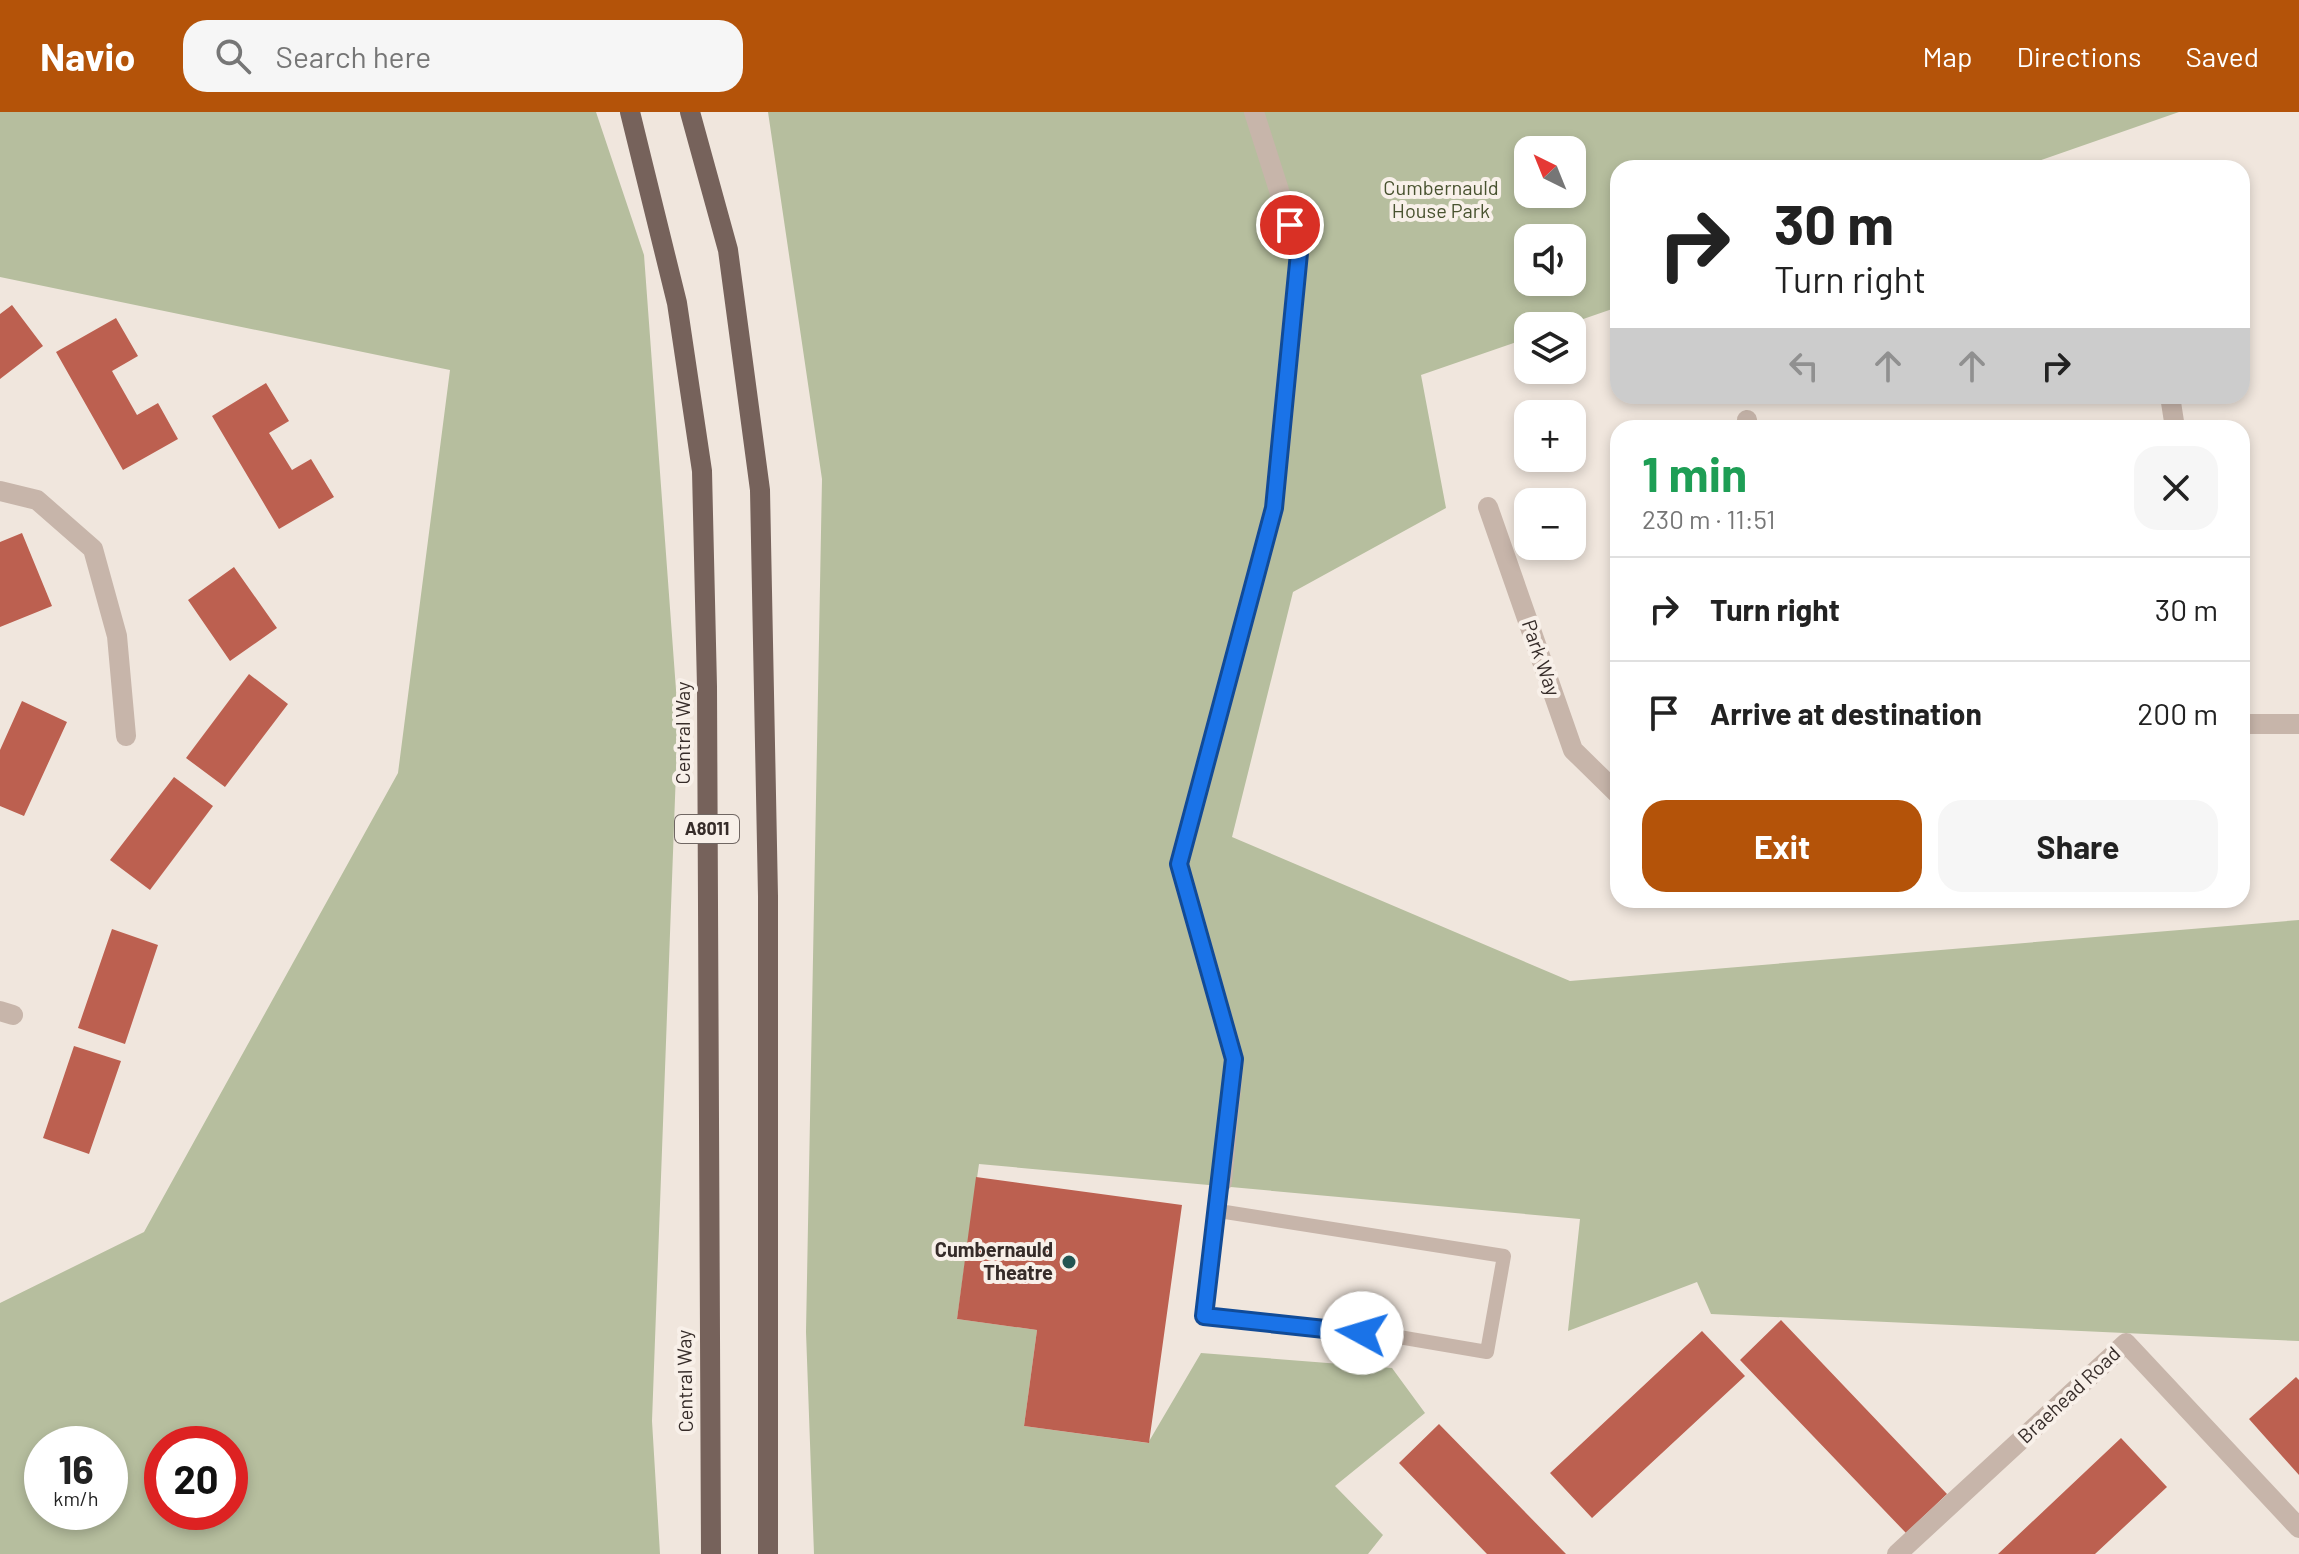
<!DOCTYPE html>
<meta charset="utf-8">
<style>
:root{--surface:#fff;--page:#f6f6f6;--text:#222;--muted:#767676;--line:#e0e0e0;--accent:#b45309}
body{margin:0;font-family:Barlow,sans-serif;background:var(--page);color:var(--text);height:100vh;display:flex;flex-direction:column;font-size:30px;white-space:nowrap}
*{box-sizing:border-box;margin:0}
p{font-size:26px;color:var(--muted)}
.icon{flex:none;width:44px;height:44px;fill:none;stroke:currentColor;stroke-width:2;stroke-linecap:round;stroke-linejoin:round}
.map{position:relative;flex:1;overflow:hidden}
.drawer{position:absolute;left:1610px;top:308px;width:640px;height:488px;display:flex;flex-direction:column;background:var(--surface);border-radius:24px;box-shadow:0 4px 12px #0003}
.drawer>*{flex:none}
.top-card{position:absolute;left:1610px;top:48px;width:640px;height:244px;border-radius:24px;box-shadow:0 4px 12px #0003;background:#fff;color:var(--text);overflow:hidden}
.needle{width:52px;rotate:317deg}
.tools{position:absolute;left:1514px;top:24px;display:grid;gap:16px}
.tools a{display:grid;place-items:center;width:72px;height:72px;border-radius:16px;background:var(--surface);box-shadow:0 4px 12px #0003;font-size:40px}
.speed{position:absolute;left:24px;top:1314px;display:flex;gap:16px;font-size:40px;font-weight:700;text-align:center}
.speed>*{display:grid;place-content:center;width:104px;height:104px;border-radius:50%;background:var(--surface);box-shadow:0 4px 12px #0003;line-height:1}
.speed small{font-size:20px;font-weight:400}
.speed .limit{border:12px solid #d22;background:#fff;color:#111}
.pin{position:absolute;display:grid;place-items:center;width:68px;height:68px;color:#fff;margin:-34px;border:4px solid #fff;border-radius:50%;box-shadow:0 2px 8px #0007}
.me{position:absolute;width:88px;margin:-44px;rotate:276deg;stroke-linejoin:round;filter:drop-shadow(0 0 6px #0008)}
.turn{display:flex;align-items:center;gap:28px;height:168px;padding:0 32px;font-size:36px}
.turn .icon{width:104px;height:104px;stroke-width:2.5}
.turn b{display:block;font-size:56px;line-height:68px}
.lanes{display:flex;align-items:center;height:76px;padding:0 32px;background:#0003;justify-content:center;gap:40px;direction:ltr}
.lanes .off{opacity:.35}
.round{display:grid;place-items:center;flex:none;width:84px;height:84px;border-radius:24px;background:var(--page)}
.head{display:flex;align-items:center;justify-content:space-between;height:136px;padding:0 32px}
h1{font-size:48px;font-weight:700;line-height:60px;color:#1e9e55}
.primary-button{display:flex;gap:16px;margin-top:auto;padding:16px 32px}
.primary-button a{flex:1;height:92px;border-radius:24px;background:var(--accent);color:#fff;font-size:32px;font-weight:700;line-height:92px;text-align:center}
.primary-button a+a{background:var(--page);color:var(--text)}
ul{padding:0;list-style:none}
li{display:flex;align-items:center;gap:24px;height:104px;padding:0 32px;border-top:2px solid var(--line)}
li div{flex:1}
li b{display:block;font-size:30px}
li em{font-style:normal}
header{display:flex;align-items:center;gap:48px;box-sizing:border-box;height:112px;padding:0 40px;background:var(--accent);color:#fff}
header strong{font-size:38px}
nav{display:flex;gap:44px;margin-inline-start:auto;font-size:28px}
.search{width:560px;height:72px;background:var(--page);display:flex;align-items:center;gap:20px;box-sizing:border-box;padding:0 28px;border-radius:24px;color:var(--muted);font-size:30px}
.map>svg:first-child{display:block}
.green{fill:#b6be9e;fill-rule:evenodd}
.building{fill:#bc6050}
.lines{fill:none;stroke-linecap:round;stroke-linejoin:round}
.service{stroke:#c7b5aa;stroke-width:14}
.minor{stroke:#c7b5aa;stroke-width:20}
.primary{stroke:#76625b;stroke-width:20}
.route-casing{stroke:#114b97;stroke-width:20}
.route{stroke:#1a73e8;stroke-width:14}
.poi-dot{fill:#225452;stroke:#f8f0e9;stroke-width:3}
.labels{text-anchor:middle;stroke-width:8;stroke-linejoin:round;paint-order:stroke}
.shield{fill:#f8f0e9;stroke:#706763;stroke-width:2}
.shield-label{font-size:18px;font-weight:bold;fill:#362c29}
.park-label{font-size:20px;fill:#48522f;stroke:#f8f0e9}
.street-label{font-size:20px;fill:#362c29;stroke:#f8f0e9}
.poi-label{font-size:20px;font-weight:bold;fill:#362c29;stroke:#f8f0e9;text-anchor:end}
</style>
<header>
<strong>Navio</strong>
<div class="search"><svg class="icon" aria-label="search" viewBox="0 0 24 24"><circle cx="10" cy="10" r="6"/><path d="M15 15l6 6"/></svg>Search here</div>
<nav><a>Map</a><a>Directions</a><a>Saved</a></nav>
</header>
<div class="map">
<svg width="2299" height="1442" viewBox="0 0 2299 1442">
<rect width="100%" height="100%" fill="#f0e6dd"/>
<path class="green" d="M0,0h596l48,143 34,462 -26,704 8,133h-660v-251l144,-71 254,-459 52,-403 -450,-93zM42,1332h68v68h-68zM162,1332h68v68h-68z
M768,0h1411l-161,56h-400v139l-55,19h-35v12l-107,37 25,133 -153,84 -61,245 338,144 729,-61v421l-588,-27 -14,-32 -129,49 12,-112 -601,-55 -22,155 80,11 -13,96 124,17 53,-90 191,15 33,45 -90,73 48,49 -15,19h-554l-8,-222 16,-853zM1528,38h44v44h-44zM1528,126h44v44h-44z"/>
<path class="building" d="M12,193l31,41 -43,33v-65z
M116,206l22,38 -26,15 25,44 21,-12 20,36 -55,31 -67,-118z
M266,271l23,38 -20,12 23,37 19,-11 23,38 -55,32 -67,-113z
M22,421l30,73 -52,21v-85z
M234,455l43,61 -47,33 -42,-61z
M249,562l39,30 -63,83 -39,-29z
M22,589l45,21 -43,94 -24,-10v-56z
M174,665l39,29 -63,84 -40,-30z
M112,817l46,16 -33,99 -47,-16z
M74,934l47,15 -32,93 -46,-16z
M976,1065l206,28 -33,238 -125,-17 13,-96 -80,-11z
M1781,1208l166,174 -41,39 -166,-173z
M1702,1219l43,45 -153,142 -42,-45z
M2296,1265l3,3v95l-50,-56z
M1439,1312l127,130h-79l-88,-91z
M2121,1326l46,49 -72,67h-97z"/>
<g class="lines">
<path class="service" d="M1219,1099l-15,105 189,20 94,16 17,-96 -285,-45 3,-29"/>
<path class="minor" d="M2170,284l5,32
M1747,308l1,8
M0,379l37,9 56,49 24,87 9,100
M1488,395l85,243 45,44
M2242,612h57
M0,899l13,4
M1222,1070l12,-123 -55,-195 95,-356 25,-255 -45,-141
M1897,1442l229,-211 173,185"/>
<path class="primary" d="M630,0l47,191 25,168 5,216 4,867
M690,0l38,138 32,240 8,406v658"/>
</g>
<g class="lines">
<g class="route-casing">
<path id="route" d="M1290,113l9,28 -25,255 -95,356 55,195 -30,257 158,17"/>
</g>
<use href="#route" class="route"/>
</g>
<circle class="poi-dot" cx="1069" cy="1150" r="8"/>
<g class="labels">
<rect class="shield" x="675" y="703" width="64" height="28" rx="6"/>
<g class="shield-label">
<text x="707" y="723">A8011</text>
</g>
<g class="park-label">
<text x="1441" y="83">Cumbernauld<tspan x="1441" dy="23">House Park</tspan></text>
</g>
<g class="street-label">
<text transform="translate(1541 546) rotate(71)" y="7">Park Way</text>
<text transform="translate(683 621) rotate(-90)" y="7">Central Way</text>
<text transform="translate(685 1269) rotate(-91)" y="7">Central Way</text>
<text transform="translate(2069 1283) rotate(-43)" y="7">Braehead Road</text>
</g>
<g class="poi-label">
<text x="1053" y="1145">Cumbernauld<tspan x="1053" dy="23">Theatre</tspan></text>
</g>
</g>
</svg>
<div class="tools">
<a><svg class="needle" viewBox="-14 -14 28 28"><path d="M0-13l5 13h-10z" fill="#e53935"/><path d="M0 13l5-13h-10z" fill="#767676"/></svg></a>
<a><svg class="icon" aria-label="sound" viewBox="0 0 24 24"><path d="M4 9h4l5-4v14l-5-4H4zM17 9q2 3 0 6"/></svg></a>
<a><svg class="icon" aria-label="layers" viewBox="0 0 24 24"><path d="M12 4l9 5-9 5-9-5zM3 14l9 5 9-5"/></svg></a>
<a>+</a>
<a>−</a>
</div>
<div class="speed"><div>16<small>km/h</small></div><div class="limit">20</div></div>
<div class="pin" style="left:1290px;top:113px;background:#d93025"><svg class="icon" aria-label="arrive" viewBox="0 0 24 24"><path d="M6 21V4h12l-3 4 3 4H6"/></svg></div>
<svg class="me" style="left:1362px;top:1221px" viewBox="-20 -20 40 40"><circle r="19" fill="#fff"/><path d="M0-13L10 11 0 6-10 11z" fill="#1a73e8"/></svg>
<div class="top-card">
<div class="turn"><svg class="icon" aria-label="right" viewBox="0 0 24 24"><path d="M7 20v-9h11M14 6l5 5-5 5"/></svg><div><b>30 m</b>Turn right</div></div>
<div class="lanes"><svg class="icon off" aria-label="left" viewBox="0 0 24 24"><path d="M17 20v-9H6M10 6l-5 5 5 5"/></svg><svg class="icon off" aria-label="ahead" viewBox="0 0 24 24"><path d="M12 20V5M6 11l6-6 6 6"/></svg><svg class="icon off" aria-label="ahead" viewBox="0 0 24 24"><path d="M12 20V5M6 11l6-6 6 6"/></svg><svg class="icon" aria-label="right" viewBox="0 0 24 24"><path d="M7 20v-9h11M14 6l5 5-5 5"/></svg></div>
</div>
<section class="drawer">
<div class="head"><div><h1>1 min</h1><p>230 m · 11:51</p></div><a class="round"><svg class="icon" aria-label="close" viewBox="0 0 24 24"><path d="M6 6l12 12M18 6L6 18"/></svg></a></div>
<ul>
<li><svg class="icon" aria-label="right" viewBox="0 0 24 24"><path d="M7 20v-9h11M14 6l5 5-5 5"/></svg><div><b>Turn right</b></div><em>30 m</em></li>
<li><svg class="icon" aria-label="arrive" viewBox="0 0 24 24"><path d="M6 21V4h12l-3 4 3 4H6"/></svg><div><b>Arrive at destination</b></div><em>200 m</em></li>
</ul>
<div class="primary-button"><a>Exit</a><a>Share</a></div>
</section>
</div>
